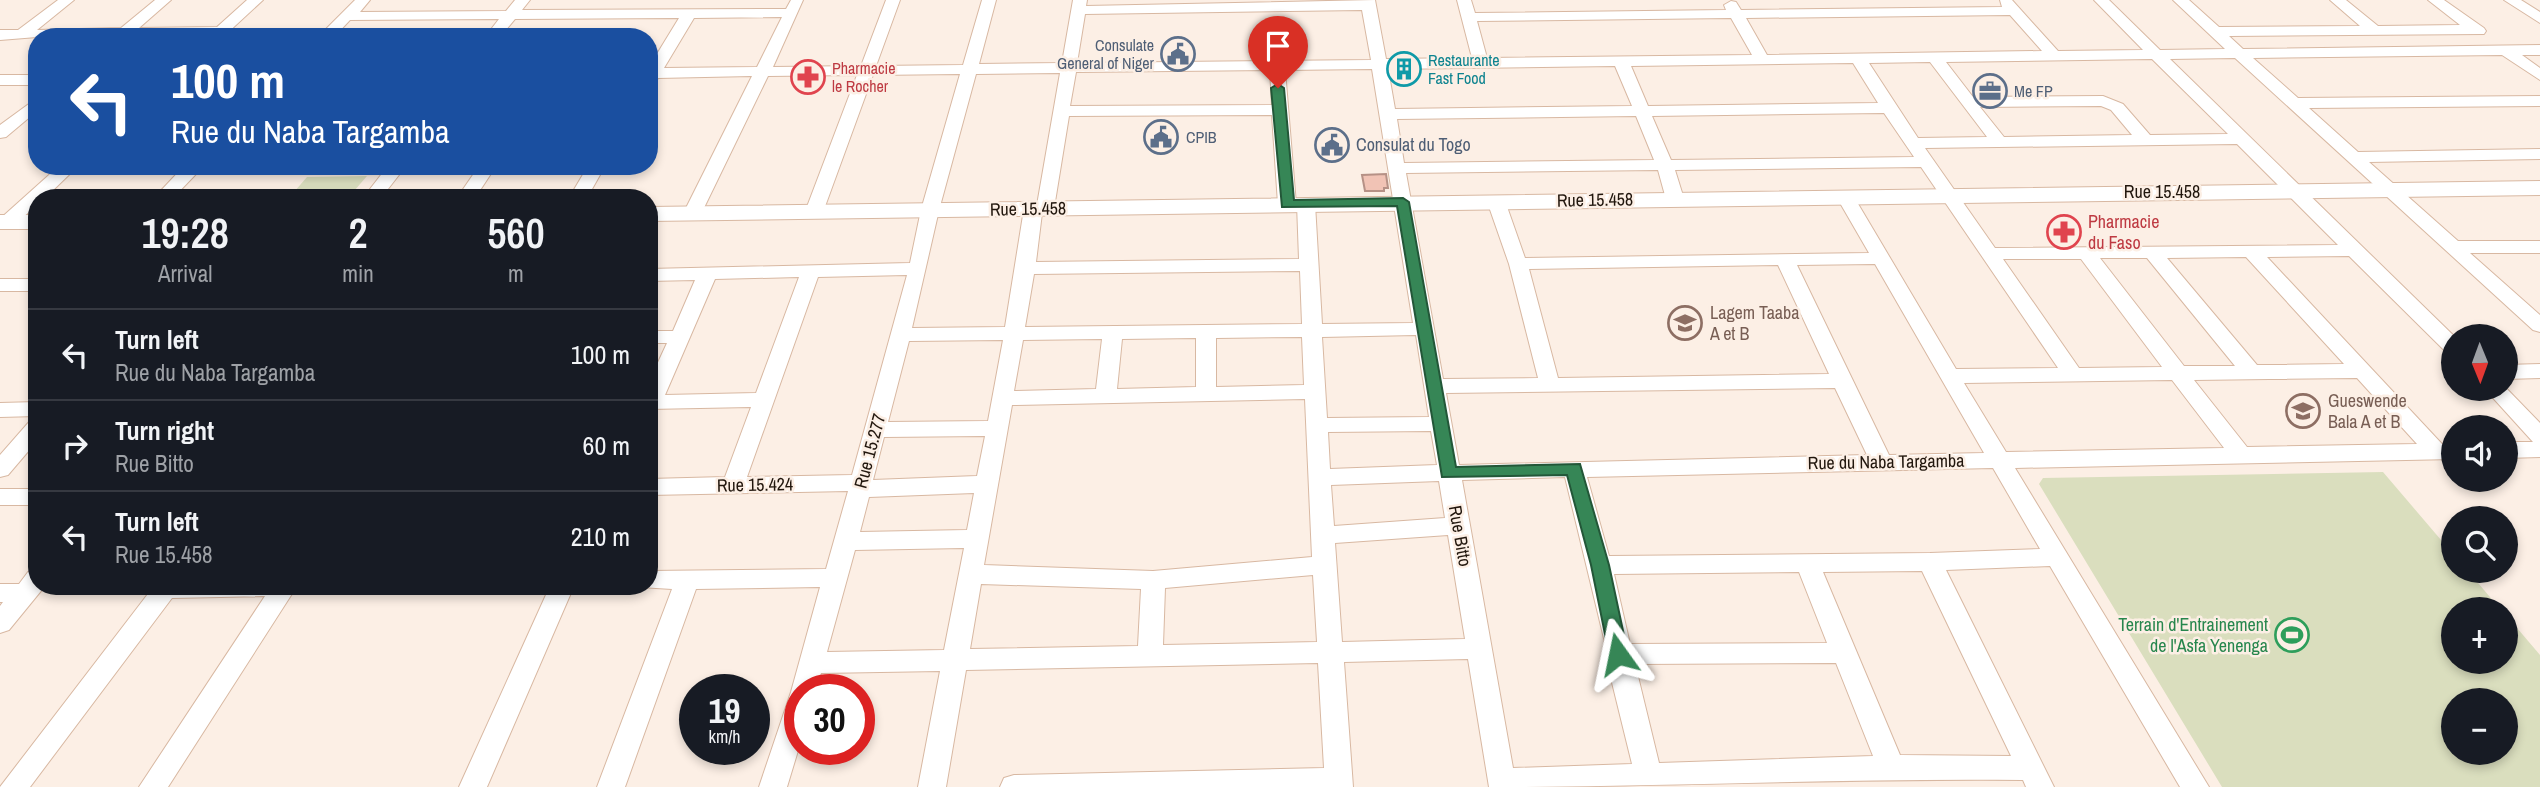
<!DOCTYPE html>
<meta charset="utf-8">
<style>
:root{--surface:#171b24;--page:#20242c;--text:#f1f3f6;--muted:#9ea1a6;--line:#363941}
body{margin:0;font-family:"Archivo Narrow",sans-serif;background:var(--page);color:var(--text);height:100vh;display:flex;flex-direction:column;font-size:26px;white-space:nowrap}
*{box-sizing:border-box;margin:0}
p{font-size:23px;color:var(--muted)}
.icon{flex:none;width:38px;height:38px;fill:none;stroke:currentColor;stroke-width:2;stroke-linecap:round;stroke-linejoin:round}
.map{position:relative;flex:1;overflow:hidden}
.panel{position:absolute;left:28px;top:189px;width:630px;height:406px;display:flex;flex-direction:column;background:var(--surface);border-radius:28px;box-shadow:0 4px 10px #0003}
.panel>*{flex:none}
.guide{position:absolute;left:28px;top:28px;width:630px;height:147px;border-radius:28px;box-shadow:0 4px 10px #0003;background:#1a4fa0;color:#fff;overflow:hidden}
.needle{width:46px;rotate:179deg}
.fabs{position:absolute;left:2441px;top:324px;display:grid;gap:14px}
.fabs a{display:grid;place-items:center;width:77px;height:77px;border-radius:50%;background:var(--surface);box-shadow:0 4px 10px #0003;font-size:35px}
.speed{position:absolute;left:679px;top:674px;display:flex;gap:14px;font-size:35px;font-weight:700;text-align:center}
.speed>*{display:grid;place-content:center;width:91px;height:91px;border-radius:50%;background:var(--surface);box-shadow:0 4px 10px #0003;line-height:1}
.speed small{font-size:18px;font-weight:400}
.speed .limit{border:10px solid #d22;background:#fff;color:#111}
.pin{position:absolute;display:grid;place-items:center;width:60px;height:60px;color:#fff;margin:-72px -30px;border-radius:50% 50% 50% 0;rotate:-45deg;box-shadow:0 0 7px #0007}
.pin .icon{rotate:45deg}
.me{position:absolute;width:77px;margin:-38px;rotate:348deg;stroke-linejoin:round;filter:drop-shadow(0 0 5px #0008)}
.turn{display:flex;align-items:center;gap:24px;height:147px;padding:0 28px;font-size:32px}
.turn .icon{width:91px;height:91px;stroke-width:2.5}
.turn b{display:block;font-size:49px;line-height:60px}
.eta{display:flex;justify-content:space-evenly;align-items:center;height:119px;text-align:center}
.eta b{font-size:42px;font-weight:600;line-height:49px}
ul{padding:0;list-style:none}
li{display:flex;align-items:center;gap:21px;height:91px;padding:0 28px;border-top:2px solid var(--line)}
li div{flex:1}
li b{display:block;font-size:26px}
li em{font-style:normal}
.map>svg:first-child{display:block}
.green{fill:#dadebe;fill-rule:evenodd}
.building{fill:#f1c3b5;stroke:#b69186;stroke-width:2}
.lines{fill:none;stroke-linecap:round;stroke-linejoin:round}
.minor-casing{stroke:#d8b8a2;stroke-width:2}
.major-casing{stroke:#d8b8a2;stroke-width:2}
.minor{fill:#fff;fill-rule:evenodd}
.major{fill:#fff;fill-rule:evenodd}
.route{fill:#368656;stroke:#235738;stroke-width:2}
.labels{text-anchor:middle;stroke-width:5;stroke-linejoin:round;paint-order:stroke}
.far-service-label{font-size:16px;fill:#4e5e75;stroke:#fcefe5;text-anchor:start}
.far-culture-label{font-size:16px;fill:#0d838f;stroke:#fcefe5;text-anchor:start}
.far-health-label{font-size:16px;fill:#be3a42;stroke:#fcefe5;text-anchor:start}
.service-label{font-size:18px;fill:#4e5e75;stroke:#fcefe5;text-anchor:start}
.street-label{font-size:18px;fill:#21160d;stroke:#fcefe5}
.health-label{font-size:18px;fill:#be3a42;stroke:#fcefe5;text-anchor:start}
.education-label{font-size:18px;fill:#785e54;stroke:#fcefe5;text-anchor:start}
.leisure-label{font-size:18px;fill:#27864d;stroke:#fcefe5;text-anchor:end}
</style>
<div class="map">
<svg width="2540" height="787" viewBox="0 0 2540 787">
<rect width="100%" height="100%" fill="#fcefe5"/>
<path class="green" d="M367,176l-19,22h-95l5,-5 36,-1 13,-15z
M2383,472l70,82 1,16 14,1 32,38h-46v53h52v-47l34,40v132h-318l-183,-303 4,-6zM2454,700h52v52h-52z"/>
<path class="building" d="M1386,174l2,14h-4v3h-19l-3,-16z"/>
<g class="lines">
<g class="minor-casing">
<path id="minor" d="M58,0h16l-37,30 84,-2 34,-28h16l-32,28 78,-1 30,-27h16l-40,37h-186l-37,3v-10h18z
M355,0h15l-10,12 146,-1 9,-11h15l-8,10 264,-1 5,-9h12l-30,67 88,-1 25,-66h14l-24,66 87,-1 19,-65h14l-17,64 83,-1 11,-63h14l-1,6 289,-6 11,59 86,-1 -15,-58h14l4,13 251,-3 -2,-5 7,-4 5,1 5,8 261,-3 -2,-7h12l46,51 85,-1 -49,-50h15l51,50 65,-1 -52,-49h16l30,27 141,-1 -30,-26h16l32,26 82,-1 -32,-25h16l40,28 2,3 -2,3 -255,2 14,13 297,-4v10h-18l18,13v12l-38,-25 -249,3 45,40 242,-2v10l-231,2 49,44 182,-3v10l-171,3 89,79h82v12h-70l70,62v17l-7,-2 -298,-272 -65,1 284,277v18l-7,-1 -98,-97 -82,1 175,187 12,-1v16l-439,9 194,319h-29l-130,-221 -104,4 108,217h-28l-3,-7c-178,-2 -356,7 -534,7l-21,-128 -124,3 9,125h-353l4,-9 10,-3 310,-7 -6,-105 -352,7 -20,117h-28l22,-116 -119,2 -5,17h-16v54l-13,43h-28l32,-95 29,-105 -124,2 -71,198h-28l75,-198 -32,-2 9,-1v-15l177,-2 22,-78 -199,4v-16l76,-2 26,-70 -102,2v-27l18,-39h-18v-12h24l22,-51 -46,1v-12l261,-6 11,-53 39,-136 -87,1 -50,137 -9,5 -9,-5 52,-137 -89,1 -67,138 -9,5 -9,-5 69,-138 -94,2 -3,5 -6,2v-18l30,-49 -164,1 -15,18h-15l14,-18 -149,1 -16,17h-16zM1362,10l9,50 -294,3 8,-49zM2010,15l32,36 -275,4 -21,-37zM782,17l-25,50 -93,1 30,-50zM1731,18l21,37 -265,3 -10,-37zM2152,59l76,75 -78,1 -27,-31 -20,-8 -130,1 -27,-35zM1930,62l57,75 -69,1 -49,-75zM1853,63l25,40 -230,3 -17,-40zM1615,66l17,40 -237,3 -7,-40zM1372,69l41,254 -91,1 -7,-120 -9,-5 -9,5 2,55 -263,3 6,-49 9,-1 3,-4 15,-92 203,-1 6,89 9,5 9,-5 -11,-134zM1270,70l2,35 -202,1 6,-34zM1060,73l-23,132h-10l-3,4 -19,118 -93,1 27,-118 37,-136zM2101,106l10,4 21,25 -128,2 -24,-30zM1884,113l30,44 -243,3 -19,-44zM1636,116l18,44 -250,3 -7,-44zM2237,144l101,101 -343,3 -70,-100zM1921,167l137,201 -102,1 -105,-177h-12l-3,4 33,57 -344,5 -20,-57 -9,-5 -9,5 22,63 29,114 -95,1 -37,-206 252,-3 8,29 9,5 9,-5 -9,-29zM2246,257l98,107 -87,1 -90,-107zM2100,258h47l88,108h-51zM2003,259h78l81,108 -83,1zM1875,264l109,189 -95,2 -92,-190zM1778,265l51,109 -271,4 -29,-109zM1300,271l2,53 -277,3 9,-53zM907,275l-55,200 -105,2 71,-200zM799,277l-43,116 -91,2 50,-116zM1416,335l13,82 -102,1 -5,-81zM1302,337l2,48 -88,2v-49zM1196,338v49l-79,2 5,-50zM1102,339l-6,50 -82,2 9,-51zM1003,340l-15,81 -100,1 21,-81zM2357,378l60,66 -170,3 -53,-67zM2172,380l52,68 -218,4 -42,-69zM1835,388l32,67 -408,10 -13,-72zM1305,399l7,158 -159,14 -169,-6 28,-160zM1431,431l6,34 -107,4 -2,-37zM985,436l-8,40 -104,4 11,-43zM1993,468l47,81 -110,4 -321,3 -22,-79zM1565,477l42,174 -2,3 27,110 -119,4 -51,-288zM1439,481l6,37 -111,8 -3,-41zM974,493l-7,37 -107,2 9,-35zM1448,535l17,104 -123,3 -7,-99zM964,548l-20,102 -117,2 28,-102zM1922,571l89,185 -111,-1 -77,-183zM1799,572l28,71 -197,1 -16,-70zM1313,575l4,67 -154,3 2,-57zM981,584l160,5 -3,57 -168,3zM1836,663l37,93 -214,7 -24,-99z
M2504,0h17l19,12v11z
M0,75h37v10h-37z
M37,98v13l-31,26 -6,1v-13z
M59,166h19l-33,32h-8v7l-24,21h-12v-8z
M184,166h146l-8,5 -125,2 -24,25h-19z
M381,166h17l4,5 -21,27h-18l21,-27z
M479,166h17l-21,32h-18z
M588,166h17l-18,32h-18z
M0,279h37v12h-37z
M2540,364v14l-34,1v-14z
M2484,388h22l34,35v34l-34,1v-16h27z
M37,402v14l-37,1v-14z
M37,420v21l-29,34 -8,2v-22l29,-33z
M0,489h37v16h-37z
M37,570v16h8l-36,44 -9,3v-27l3,-4h-3v-18h19l9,-12z
M154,586h143l-129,201h-29l126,-191 -93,2 -142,189h-30z
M550,586h24l-87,201h-28z"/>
</g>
<g class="major-casing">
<path id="major" d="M2540,181v14l-1891,26v-14z
M0,215h37v14h-37z"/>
</g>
<use href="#minor" class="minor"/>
<use href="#major" class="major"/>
</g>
<path class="route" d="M1278,84l6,4 10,112 109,-2 6,4 47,265 124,-3 29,101 19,89 -3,5 -7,3 -6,-3 -3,-5 -18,-89 -24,-90 -125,2 -45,-271 -115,1 -11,-119z"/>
<defs>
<g id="civic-ring" transform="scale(1.75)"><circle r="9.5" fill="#fcefe5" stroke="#5c6f8a" stroke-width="1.5"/><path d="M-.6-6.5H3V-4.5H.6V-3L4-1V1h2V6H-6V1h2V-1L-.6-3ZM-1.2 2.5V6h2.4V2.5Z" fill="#5c6f8a"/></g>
<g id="building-ring" transform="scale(1.75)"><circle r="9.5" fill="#fcefe5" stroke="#0f9aa8" stroke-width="1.5"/><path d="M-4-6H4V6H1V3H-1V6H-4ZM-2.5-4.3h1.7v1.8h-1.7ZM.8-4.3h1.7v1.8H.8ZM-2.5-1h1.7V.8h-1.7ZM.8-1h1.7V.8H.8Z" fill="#0f9aa8"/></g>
<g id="pharmacy-ring" transform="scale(1.75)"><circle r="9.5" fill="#fcefe5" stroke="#e0444e" stroke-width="1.5"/><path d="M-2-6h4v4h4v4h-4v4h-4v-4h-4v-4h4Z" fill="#e0444e"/></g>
<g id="office-ring" transform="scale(1.75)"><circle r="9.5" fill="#fcefe5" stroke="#5c6f8a" stroke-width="1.5"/><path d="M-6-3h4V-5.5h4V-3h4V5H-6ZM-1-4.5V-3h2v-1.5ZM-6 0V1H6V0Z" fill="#5c6f8a"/></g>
<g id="school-ring" transform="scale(1.75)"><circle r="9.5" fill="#fcefe5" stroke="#8d6e63" stroke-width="1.5"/><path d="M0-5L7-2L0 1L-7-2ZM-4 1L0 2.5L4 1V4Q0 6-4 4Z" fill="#8d6e63"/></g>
<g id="stadium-ring" transform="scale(1.75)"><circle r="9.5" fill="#fcefe5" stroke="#2e9e5b" stroke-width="1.5"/><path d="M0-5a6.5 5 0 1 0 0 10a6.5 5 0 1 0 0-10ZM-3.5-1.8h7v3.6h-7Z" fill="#2e9e5b"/></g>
</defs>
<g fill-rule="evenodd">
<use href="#civic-ring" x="1178" y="54"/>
<use href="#building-ring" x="1404" y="69"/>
<use href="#pharmacy-ring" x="808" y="77"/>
<use href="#office-ring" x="1990" y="91"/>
<use href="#civic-ring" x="1161" y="137"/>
<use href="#civic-ring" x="1332" y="145"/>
<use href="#pharmacy-ring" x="2064" y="232"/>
<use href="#school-ring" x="1685" y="323"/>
<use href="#school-ring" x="2303" y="411"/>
<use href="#stadium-ring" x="2292" y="635"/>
</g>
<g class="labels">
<g class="far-service-label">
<text x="1154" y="51" text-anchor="end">Consulate<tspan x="1154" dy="18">General of Niger</tspan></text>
<text x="2014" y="97">Me FP</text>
<text x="1186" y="143">CPIB</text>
</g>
<g class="far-culture-label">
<text x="1428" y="66">Restaurante<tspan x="1428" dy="18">Fast Food</tspan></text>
</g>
<g class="far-health-label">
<text x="832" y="74">Pharmacie<tspan x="832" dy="18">le Rocher</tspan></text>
</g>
<g class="service-label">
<text x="1356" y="151">Consulat du Togo</text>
</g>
<g class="street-label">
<text x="2162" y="198">Rue 15.458</text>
<text transform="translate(1595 200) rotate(-1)" y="6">Rue 15.458</text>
<text transform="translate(1028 209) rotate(-1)" y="6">Rue 15.458</text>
<text transform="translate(870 451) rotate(-75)" y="6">Rue 15.277</text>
<text transform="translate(1886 462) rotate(-1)" y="6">Rue du Naba Targamba</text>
<text transform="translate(755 485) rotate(-1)" y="6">Rue 15.424</text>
<text transform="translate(1460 536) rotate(80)" y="6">Rue Bitto</text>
</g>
<g class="health-label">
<text x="2088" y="228">Pharmacie<tspan x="2088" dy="21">du Faso</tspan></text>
</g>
<g class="education-label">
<text x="1710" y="319">Lagem Taaba<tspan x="1710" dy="21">A et B</tspan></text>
<text x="2328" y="407">Gueswende<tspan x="2328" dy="21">Bala A et B</tspan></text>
</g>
<g class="leisure-label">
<text x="2268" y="631">Terrain d'Entrainement<tspan x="2268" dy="21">de l'Asfa Yenenga</tspan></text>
</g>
</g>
</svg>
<div class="fabs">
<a><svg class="needle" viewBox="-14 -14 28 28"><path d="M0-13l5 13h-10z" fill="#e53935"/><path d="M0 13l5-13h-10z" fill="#9ea1a6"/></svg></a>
<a><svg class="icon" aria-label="sound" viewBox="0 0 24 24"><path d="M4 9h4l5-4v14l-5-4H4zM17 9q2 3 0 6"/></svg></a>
<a><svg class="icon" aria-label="search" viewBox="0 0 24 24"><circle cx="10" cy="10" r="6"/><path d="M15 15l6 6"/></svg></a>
<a>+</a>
<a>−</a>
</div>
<div class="speed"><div>19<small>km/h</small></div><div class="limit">30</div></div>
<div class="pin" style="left:1278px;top:88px;background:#d93025"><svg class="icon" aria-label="arrive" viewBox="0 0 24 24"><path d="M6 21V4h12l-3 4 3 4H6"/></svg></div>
<svg class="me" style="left:1618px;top:654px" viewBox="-20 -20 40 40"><path d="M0-17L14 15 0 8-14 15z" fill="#368656" stroke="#fff" stroke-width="4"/></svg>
<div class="guide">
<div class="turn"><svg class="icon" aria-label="left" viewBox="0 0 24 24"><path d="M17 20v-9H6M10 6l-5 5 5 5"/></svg><div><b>100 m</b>Rue du Naba Targamba</div></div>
</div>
<section class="panel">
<div class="eta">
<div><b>19:28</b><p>Arrival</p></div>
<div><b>2</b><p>min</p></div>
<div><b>560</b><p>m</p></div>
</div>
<ul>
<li><svg class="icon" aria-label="left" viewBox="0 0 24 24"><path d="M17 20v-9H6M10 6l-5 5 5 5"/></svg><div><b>Turn left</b><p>Rue du Naba Targamba</p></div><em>100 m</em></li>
<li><svg class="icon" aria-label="right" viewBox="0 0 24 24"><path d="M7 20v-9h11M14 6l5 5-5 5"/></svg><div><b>Turn right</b><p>Rue Bitto</p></div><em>60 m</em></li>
<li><svg class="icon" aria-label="left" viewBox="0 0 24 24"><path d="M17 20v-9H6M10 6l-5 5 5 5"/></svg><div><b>Turn left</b><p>Rue 15.458</p></div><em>210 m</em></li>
</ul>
</section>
</div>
